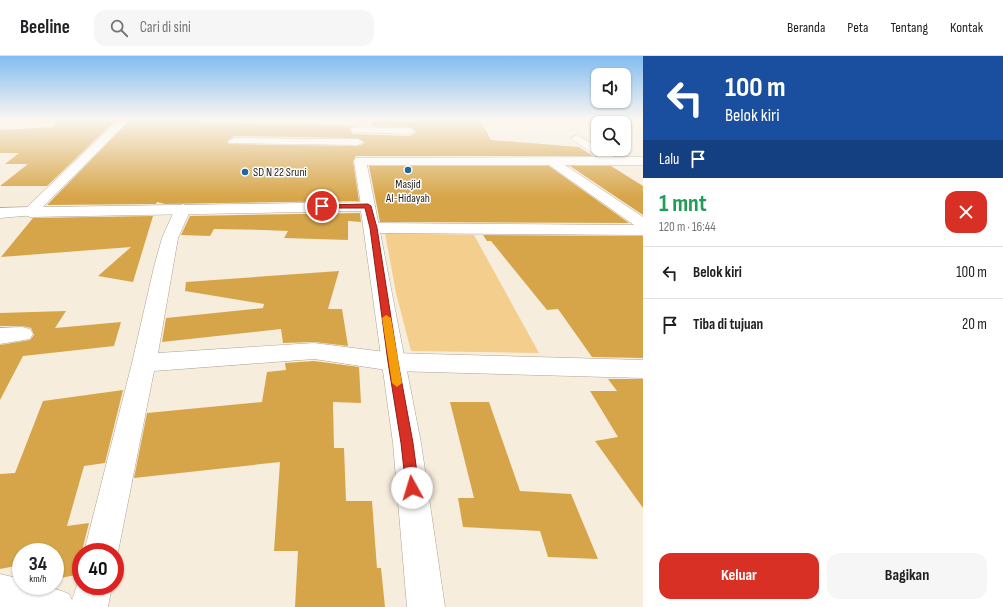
<!DOCTYPE html>
<html lang="id">
<meta charset="utf-8">
<style>
:root{--surface:#fff;--page:#f6f6f6;--text:#202124;--muted:#757577;--line:#e0e0e0;--accent:#d93025}
body{margin:0;font-family:"Sofia Sans Condensed",sans-serif;background:var(--page);color:var(--text);height:100vh;display:flex;flex-direction:column;font-size:15px;white-space:nowrap}
*{box-sizing:border-box;margin:0}
p{font-size:13px;color:var(--muted)}
.icon{flex:none;width:22px;height:22px;fill:none;stroke:currentColor;stroke-width:2;stroke-linecap:round;stroke-linejoin:round}
.map{position:relative;flex:1;overflow:hidden}
.drawer{display:flex;flex-direction:column;background:var(--surface);width:360px}
.drawer>*{flex:none}
.guide{background:#1a4fa0;color:#fff;overflow:hidden}
.fabs{position:absolute;left:591px;top:12px;display:grid;gap:8px}
.fabs a{display:grid;place-items:center;width:40px;height:40px;border-radius:8px;background:var(--surface);box-shadow:0 1px 3px #0004;font-size:20px}
.speed{position:absolute;left:12px;top:487px;display:flex;gap:8px;font-size:20px;font-weight:700;text-align:center}
.speed>*{display:grid;place-content:center;width:52px;height:52px;border-radius:50%;background:var(--surface);box-shadow:0 1px 3px #0004;line-height:1}
.speed small{font-size:10px;font-weight:400}
.speed .limit{border:6px solid #d22;background:#fff;color:#111}
.pin{position:absolute;display:grid;place-items:center;width:34px;height:34px;color:#fff;margin:-17px;border:2px solid #fff;border-radius:50%;box-shadow:0 1px 4px #0007}
.me{position:absolute;width:44px;margin:-22px;rotate:354deg;stroke-linejoin:round;filter:drop-shadow(0 0 3px #0008)}
.turn{display:flex;align-items:center;gap:14px;height:84px;padding:0 16px;font-size:18px}
.turn .icon{width:52px;height:52px;stroke-width:2.5}
.turn b{display:block;font-size:28px;line-height:34px}
.then{display:flex;align-items:center;height:38px;padding:0 16px;background:#0003;gap:8px;font-size:15px}
.round{display:grid;place-items:center;flex:none;width:42px;height:42px;border-radius:12px;background:var(--page)}
.headline{display:flex;align-items:center;justify-content:space-between;height:68px;padding:0 16px}
h1{font-size:24px;font-weight:700;line-height:30px;color:#1e9e55}
.action{display:flex;gap:8px;margin-top:auto;padding:8px 16px}
.action a{flex:1;height:46px;border-radius:12px;background:var(--accent);color:#fff;font-size:16px;font-weight:700;line-height:46px;text-align:center}
.action a+a{background:var(--page);color:var(--text)}
ul{padding:0;list-style:none}
li{display:flex;align-items:center;gap:12px;height:52px;padding:0 16px;border-top:1px solid var(--line)}
li div{flex:1}
li b{display:block;font-size:15px}
li em{font-style:normal}
header{display:flex;align-items:center;gap:24px;box-sizing:border-box;height:56px;padding:0 20px;background:var(--surface);border-bottom:1px solid var(--line)}
header strong{font-size:19px}
nav{display:flex;gap:22px;margin-inline-start:auto;font-size:14px}
.search{width:280px;height:36px;background:var(--page);display:flex;align-items:center;gap:10px;box-sizing:border-box;padding:0 14px;border-radius:12px;color:var(--muted);font-size:15px}
main{display:flex;flex:1;min-height:0}
.map>svg:first-child{display:block}
.green{fill:#f4ce8d}
.building{fill:#d7a549;fill-rule:evenodd}
.lines{fill:none;stroke-linecap:round;stroke-linejoin:round}
.street-casing{stroke:#ada394;stroke-width:1}
.secondary-casing{stroke:#ada394;stroke-width:1}
.street{fill:#fff;fill-rule:evenodd}
.secondary{fill:#fff;fill-rule:evenodd}
.route{fill:#d93025;stroke:#8d1f18}
.slow{fill:#f59e0b}
.poi-dot{fill:#21689c;stroke:#fff;stroke-width:1.5}
.labels{text-anchor:middle;stroke-width:3;stroke-linejoin:round;paint-order:stroke}
.far-poi-label{font-size:12px;fill:#221f19;stroke:#fff;text-anchor:start}
</style>
<header>
<strong>Beeline</strong>
<div class="search"><svg class="icon" aria-label="search" viewBox="0 0 24 24"><circle cx="10" cy="10" r="6"/><path d="M15 15l6 6"/></svg>Cari di sini</div>
<nav><a>Beranda</a><a>Peta</a><a>Tentang</a><a>Kontak</a></nav>
</header>
<main>
<div class="map">
<svg width="643" height="551" viewBox="0 0 643 551">
<rect width="100%" height="100%" fill="#f7eddd"/>
<path class="green" d="M385,177l89,2 65,118 -128,-2 -15,-58z"/>
<path class="building" d="M116,64l-69,66h-47l28,-22h-23l14,-11h-19v-23l53,-3 5,-6z
M130,64h68v3h37l4,1 114,2 -3,3 2,5 58,2 6,-4 -5,-5 -38,-1 -2,-6h109l11,20 88,7 14,9h-237l-3,5 6,40 -194,3 -8,-2 -1,2 -109,1zM234,80l124,2 7,5 -7,3 -129,-2 -2,-3z
M369,110h180l80,57 -249,-1z
M570,110h41l32,20v29z
M360,157l1,9 -13,-1v19l-64,-2 4,-7 -25,-1 -49,-1 -4,7 -29,-1 9,-19z
M153,160l-20,66 -35,-6 33,-29 -130,10 32,-39z
M483,179l160,1v122l-51,-1 -34,-48 -11,1 -56,-69h-4z
M339,215l-11,38h14l6,37 -34,-4 -31,1 -2,-14 -119,13 4,-24 97,-10 1,-4 -79,-13 1,-9z
M66,255l-11,17 66,-6 -7,24 -91,10 -23,44v-55l30,-5 4,-5 -3,-7 -9,-2h-22v-13z
M314,305l45,6 2,36 -28,-1 1,46h10l2,53h26l5,67h4l4,39h-90l3,-56h-24l6,-89 -146,16 13,-65 115,-11 5,-30 19,-2 -1,-7z
M608,323h35v129l-48,-67 23,-4 -28,-46h27z
M123,334l-18,73 -21,3 -17,60 22,-3 -13,52 -21,4v-27h-34v13l-21,4v-95l15,-1 28,-72z
M450,346h39l31,89 51,3 27,65 -50,-2 -8,-26 -77,-4 -5,-29h16z"/>
<g class="lines">
<g class="street-casing">
<path id="street" d="M234,64h125l1,1 -5,3 -116,-1z
M356,71l54,1 5,3 -5,3 -58,-2 -1,-2 1,-2z
M577,79l37,22h29v8h-78l78,52v18l-270,-2 -6,-2 -2,-3 2,-3 6,-2 261,2 -85,-60h-182l8,41 -2,3h-10l-2,-3 -7,-45 2,-3 242,-1 -25,-17 -2,-2z
M234,82l124,1 6,3 -6,3 -128,-2 -2,-2z
M183,148l5,2 3,3 -13,29 -20,115 156,-10 79,10 250,7v18l-250,-7 -79,-12 -160,12 -36,181 -3,8v-8h-31l48,-189 22,-96 8,-29 13,-29 3,-3z
M30,151l5,2 3,3 -3,3 -35,3v-10z
M22,271l8,2 3,5 -3,5 -30,5v-16z
M81,517v13h31l-4,21h-108v-33l21,5v7c19,0 30,0 48,8l3,6z"/>
</g>
<g class="secondary-casing">
<path id="secondary" d="M118,64h11l-86,87 325,-5 5,1 2,3 46,237 24,164h-38l-14,-164 -32,-232 -331,6 -5,-2 -3,-3 3,-3z"/>
</g>
<use href="#street" class="street"/>
<use href="#secondary" class="secondary"/>
</g>
<linearGradient id="sky" x2="0" y2="1"><stop stop-color="#82bcf0"/><stop offset="0.45" stop-color="#fbf7f0"/><stop offset="1" stop-color="#fbf7f0" stop-opacity="0"/></linearGradient>
<rect width="643" height="141" fill="url(#sky)"/>
<path class="route" d="M368,148l3,2 6,22 21,134 15,81 6,45 -2,4 -5,2 -4,-2 -2,-4 -5,-45 -13,-81 -18,-134 -5,-20h-43l-3,-2 3,-1z"/>
<path class="slow" d="M386,259l5,3 11,65 -5,4 -5,-4 -10,-65z"/>
<g class="poi-dot">
<circle cx="408" cy="114" r="4"/>
<circle cx="245" cy="116" r="4"/>
</g>
<g class="labels">
<g class="far-poi-label">
<text x="253" y="120">SD N 22 Sruni</text>
<text x="408" y="132" text-anchor="middle">Masjid<tspan x="408" dy="14">Al-Hidayah</tspan></text>
</g>
</g>
</svg>
<div class="fabs">
<a><svg class="icon" aria-label="sound" viewBox="0 0 24 24"><path d="M4 9h4l5-4v14l-5-4H4zM17 9q2 3 0 6"/></svg></a>
<a><svg class="icon" aria-label="search" viewBox="0 0 24 24"><circle cx="10" cy="10" r="6"/><path d="M15 15l6 6"/></svg></a>
</div>
<div class="speed"><div>34<small>km/h</small></div><div class="limit">40</div></div>
<div class="pin" style="left:322px;top:150px;background:#d93025"><svg class="icon" aria-label="arrive" viewBox="0 0 24 24"><path d="M6 21V4h12l-3 4 3 4H6"/></svg></div>
<svg class="me" style="left:412px;top:432px" viewBox="-20 -20 40 40"><circle r="19" fill="#fff"/><path d="M0-13L10 11 0 6-10 11z" fill="#d93025"/></svg>
</div>
<section class="drawer">
<div class="guide">
<div class="turn"><svg class="icon" aria-label="left" viewBox="0 0 24 24"><path d="M17 20v-9H6M10 6l-5 5 5 5"/></svg><div><b>100 m</b>Belok kiri</div></div>
<div class="then">Lalu<svg class="icon" aria-label="arrive" viewBox="0 0 24 24"><path d="M6 21V4h12l-3 4 3 4H6"/></svg></div>
</div>
<div class="headline"><div><h1>1 mnt</h1><p>120 m · 16:44</p></div><a class="round" style="background:#d93025;color:#fff"><svg class="icon" aria-label="close" viewBox="0 0 24 24"><path d="M6 6l12 12M18 6L6 18"/></svg></a></div>
<ul>
<li><svg class="icon" aria-label="left" viewBox="0 0 24 24"><path d="M17 20v-9H6M10 6l-5 5 5 5"/></svg><div><b>Belok kiri</b></div><em>100 m</em></li>
<li><svg class="icon" aria-label="arrive" viewBox="0 0 24 24"><path d="M6 21V4h12l-3 4 3 4H6"/></svg><div><b>Tiba di tujuan</b></div><em>20 m</em></li>
</ul>
<div class="action"><a>Keluar</a><a>Bagikan</a></div>
</section>
</main>
